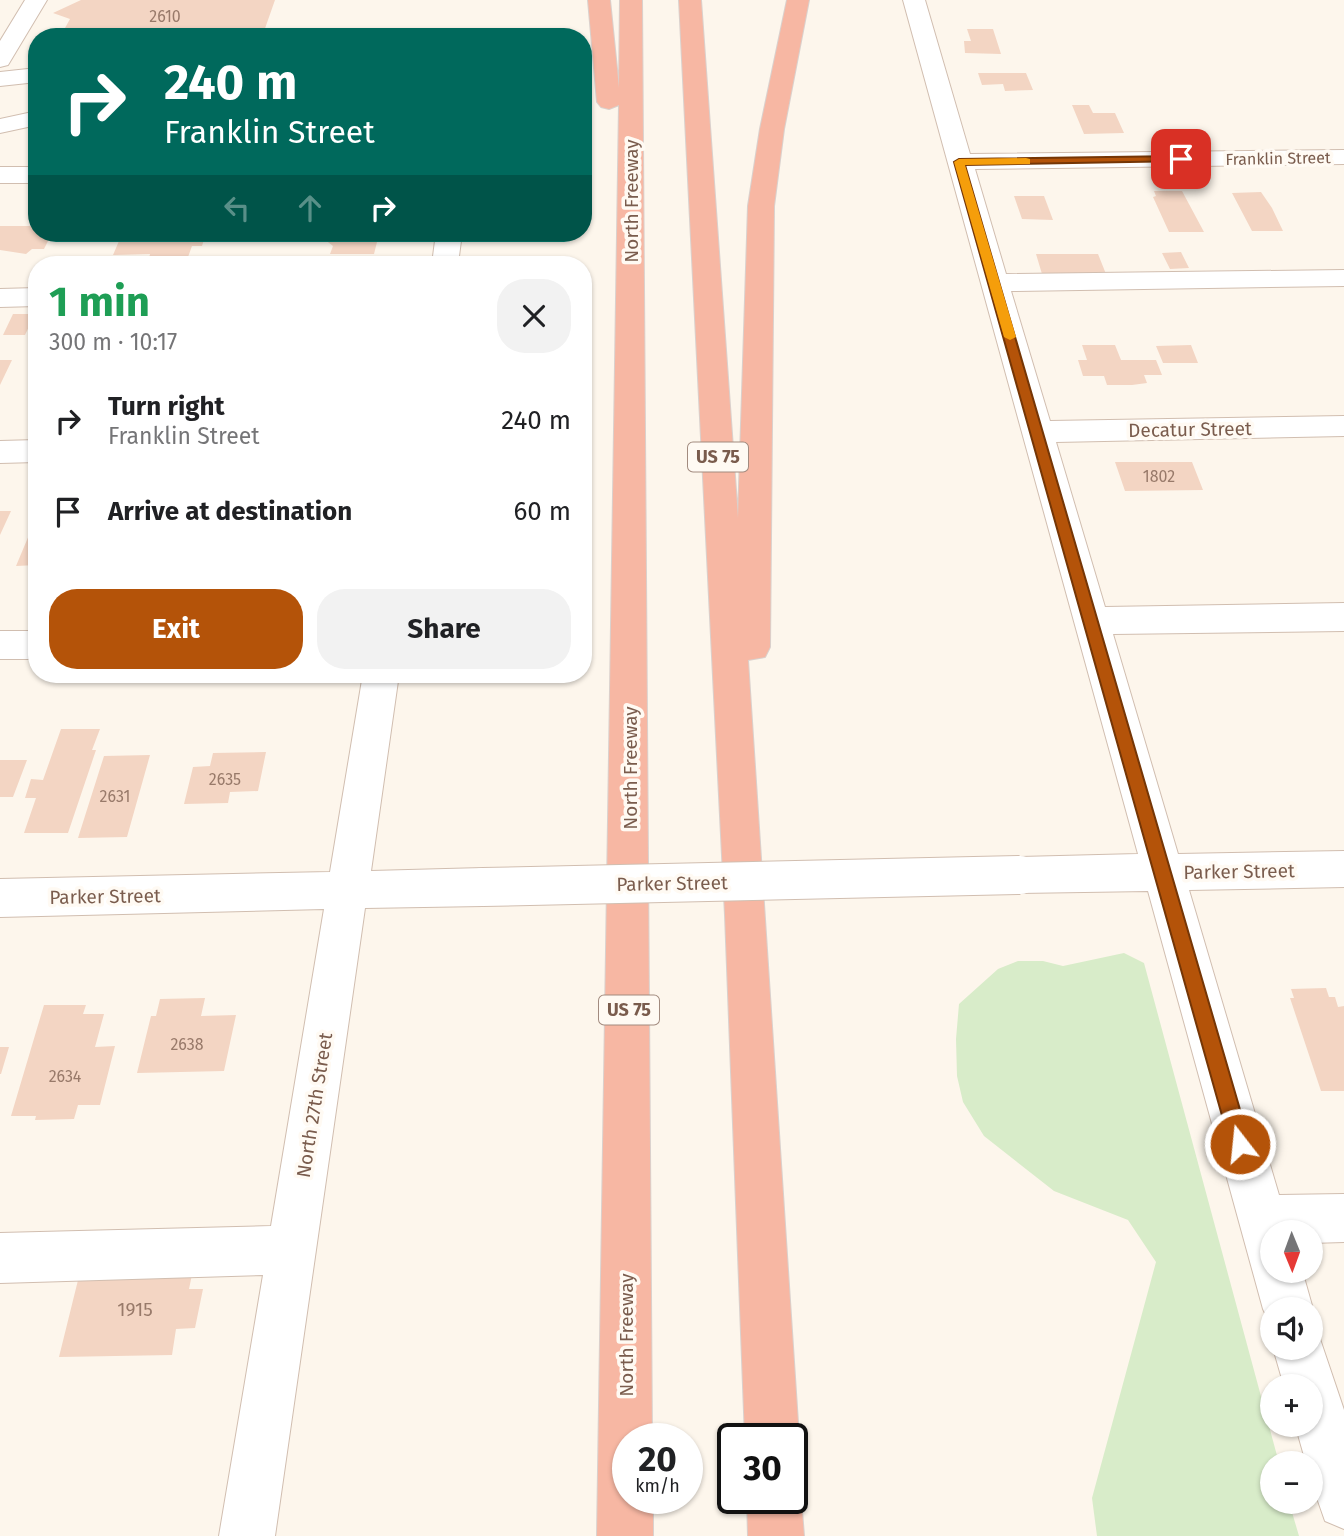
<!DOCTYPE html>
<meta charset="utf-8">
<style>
:root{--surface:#fff;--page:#f2f2f2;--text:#202124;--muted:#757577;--accent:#b45309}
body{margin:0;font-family:"Fira Sans",sans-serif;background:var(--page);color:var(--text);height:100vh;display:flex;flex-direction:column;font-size:26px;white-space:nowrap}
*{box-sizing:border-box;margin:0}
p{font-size:23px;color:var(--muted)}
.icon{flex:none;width:38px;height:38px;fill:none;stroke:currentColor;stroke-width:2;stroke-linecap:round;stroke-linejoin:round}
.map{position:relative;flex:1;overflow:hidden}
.drawer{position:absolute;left:28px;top:256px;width:564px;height:427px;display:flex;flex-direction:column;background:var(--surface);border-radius:28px;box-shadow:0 2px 5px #0004}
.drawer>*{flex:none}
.banner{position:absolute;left:28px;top:28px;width:564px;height:214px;border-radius:28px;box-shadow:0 2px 5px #0004;background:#00695c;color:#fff;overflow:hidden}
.needle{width:46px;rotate:179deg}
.tools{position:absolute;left:1260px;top:1220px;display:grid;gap:14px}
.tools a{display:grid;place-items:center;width:63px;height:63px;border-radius:50%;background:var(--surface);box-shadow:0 2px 5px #0004;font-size:35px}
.speed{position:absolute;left:612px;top:1423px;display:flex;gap:14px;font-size:35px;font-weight:700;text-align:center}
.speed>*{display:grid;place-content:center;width:91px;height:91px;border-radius:50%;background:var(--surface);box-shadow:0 2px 5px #0004;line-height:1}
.speed small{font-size:18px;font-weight:400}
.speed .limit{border:4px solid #111;border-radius:10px;background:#fff;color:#111}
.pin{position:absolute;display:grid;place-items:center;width:60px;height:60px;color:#fff;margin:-30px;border-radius:14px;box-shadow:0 4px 10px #0006}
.me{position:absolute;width:77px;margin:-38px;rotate:344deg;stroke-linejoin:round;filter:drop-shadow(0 0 5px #0008)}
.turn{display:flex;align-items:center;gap:24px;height:147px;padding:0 21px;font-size:32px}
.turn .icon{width:91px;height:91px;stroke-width:2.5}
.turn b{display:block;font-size:49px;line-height:60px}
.lanes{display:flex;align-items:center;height:66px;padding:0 21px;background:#0003;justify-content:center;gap:35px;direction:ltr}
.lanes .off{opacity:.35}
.round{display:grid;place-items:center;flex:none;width:74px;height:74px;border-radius:28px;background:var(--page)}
.overview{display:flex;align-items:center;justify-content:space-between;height:119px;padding:0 21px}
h1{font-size:42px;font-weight:700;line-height:52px;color:#1e9e55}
.primary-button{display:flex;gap:14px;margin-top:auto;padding:14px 21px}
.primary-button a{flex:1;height:80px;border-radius:28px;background:var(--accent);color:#fff;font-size:28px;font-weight:700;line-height:80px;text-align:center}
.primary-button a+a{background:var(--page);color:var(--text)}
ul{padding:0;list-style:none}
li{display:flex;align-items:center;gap:21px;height:91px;padding:0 21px}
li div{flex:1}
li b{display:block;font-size:26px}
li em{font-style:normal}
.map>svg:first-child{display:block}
.green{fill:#d8ecc9}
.building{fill:#f3d5c3}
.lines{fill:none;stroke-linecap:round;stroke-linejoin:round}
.minor-casing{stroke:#d1beb0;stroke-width:2}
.highway-casing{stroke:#dad1cd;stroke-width:2}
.minor{fill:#fff;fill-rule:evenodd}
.highway{fill:#f7b7a3;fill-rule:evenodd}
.minor-bridge-casing{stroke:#d1beb0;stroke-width:40;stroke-linecap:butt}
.minor-bridge{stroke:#fff;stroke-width:38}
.route{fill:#b45309;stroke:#753606;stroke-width:2}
.slow{fill:#f59e0b}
.labels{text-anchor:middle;stroke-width:7;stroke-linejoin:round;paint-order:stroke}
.number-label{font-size:16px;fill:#987a6a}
.far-street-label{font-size:16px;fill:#7a5c4d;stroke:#fffaf3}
.shield{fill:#fffaf3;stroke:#a28b7f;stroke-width:2}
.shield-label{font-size:18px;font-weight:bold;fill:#7a5c4d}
.street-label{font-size:19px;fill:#7a5c4d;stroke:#fffaf3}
.near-number-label{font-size:19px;fill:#987a6a}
</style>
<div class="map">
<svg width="1344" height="1536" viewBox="0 0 1344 1536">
<rect width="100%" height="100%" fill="#fdf6ec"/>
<path class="green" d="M1124,953l20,10 135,500h-7v39h17l10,34h-202l-5,-38 64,-236 -28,-42 -74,-29 -70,-55 -21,-34 -6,-26 -1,-37 3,-35 39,-35 20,-8h25l20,5z"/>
<path class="building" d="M81,0h194l-13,37h-202l10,-18 -17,-6z
M967,29h26l8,25 -36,-1 -1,-12h7z
M978,73h48l7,17 -28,1 -2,-7 -21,1z
M1072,105h17l4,8h22l9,20 -40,1z
M1154,191h28l22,41h-35l-16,-35 3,-1z
M1261,192l11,16 11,23h-31l-20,-38z
M1014,196h30l9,24 -31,-1z
M37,220v13h15l-8,16h-12l-6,5 -26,-4v-24h34z
M111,233h95l-4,13h-10l-4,11 -39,1 1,-4 -37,1 6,-14h-12z
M243,233h27l-3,8 -27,1z
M326,233h64l-2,5h-10l-4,16h-44l3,-8 -9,-7z
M1181,252l8,16 -19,1 -8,-16z
M1036,254h62l8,20h-64z
M13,314h22l-10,21h-22z
M1082,345h33l6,15h35l6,15h-18l3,8 -15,2h-25l-3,-9h-21l-5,-16h9z
M1191,345l7,18h-35l-7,-17z
M0,360h12l-12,25z
M1115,462h77l11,28 -78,1z
M0,511h11l-11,24z
M37,516v49l-21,1z
M61,729h39l-8,21h4l-28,83h-44l12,-35h-11l6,-19 12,1z
M266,752l-8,39 -28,1 -2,11 -44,1 9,-37 17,-1 3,-13z
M150,755l-23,82 -49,1 26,-82z
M0,760h27l-14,37h-13z
M1326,988l3,9h6l3,10 6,-1v85h-23l-31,-93h4l-3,-9z
M205,998l-4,18 35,-1 -12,56 -87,2 14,-57h5l4,-17z
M44,1005h42l-3,9h21l-9,33 20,-1 -15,59h-22l-4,14 -39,1 1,-4h-25z
M0,1047h9l-8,27h-1z
M194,1265l-5,24h14l-8,39 -19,1 -4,26 -113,2 22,-89z"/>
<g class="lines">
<g class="minor-casing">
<path id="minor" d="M25,0h22l-39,65 -8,2v-26z
M903,0h22l45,154 374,-4v14l-369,5 31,105 338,-4v16l-333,5 39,130 294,-5v20l-288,6 49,165 239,-4v28l-231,3 65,220 166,-3v36l-155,3 90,305 65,-1v48l-33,1v-11h-39v38h30l11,39 -2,6v-6h-39v19l-9,-19 -115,-418 -128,2 -14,-5 -6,-13 6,-13 14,-5 118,-3z
M37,68v14l-37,4v-14z
M37,111v14l-37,8v-14z
M0,167h37v16h-37z
M436,233h26l-4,31h-26z
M37,288v18l-37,1v-18z
M37,440v22l-37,1v-22z
M0,631h37v28h-37z
M363,674h36l-28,197 112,-3 15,6 6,13 -6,13 -15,6 -118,2 -90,628h-56l44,-261 -263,8v-50l271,-7 53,-317 -324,8v-38l330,-7z
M1311,1327l6,3 27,80v119l-19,-8 -14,-40v-18h-5l-11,-39h16v-38h-27l-11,-38h38z"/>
</g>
<g class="highway-casing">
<path id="highway" d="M588,0h22l9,88 1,-88h22l10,1438h-24v60h25v38h-56l22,-1431 -10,4 -8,-2 -4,-5z
M679,0h22l37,518 10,-312 12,-77 27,-129h22l-25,129 -10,77 -4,441 -5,10 -17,3 51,778 -6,14v-14h-48l-20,-523z
M793,1478l8,20 3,38h-56l-1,-38h46z"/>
</g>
<use href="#minor" class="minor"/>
<use href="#highway" class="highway"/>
<g class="minor-bridge-casing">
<path id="minor-bridge" d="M483,887l537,-12"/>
</g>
<use href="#minor-bridge" class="minor-bridge"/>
</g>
<path class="route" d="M1181,156l4,1v4l-220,4 285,979 -3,7 -7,2 -7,-2 -3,-7 -276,-982 5,-3z"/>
<path class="slow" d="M1026,158l4,1v5l-65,1 51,172 -6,3 -6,-3 -50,-175 5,-3z"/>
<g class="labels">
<g class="number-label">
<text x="165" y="22">2610</text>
<text x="1159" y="482">1802</text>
<text x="225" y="785">2635</text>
<text x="115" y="802">2631</text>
<text x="187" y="1050">2638</text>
<text x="65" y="1082">2634</text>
</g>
<g class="far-street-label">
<text transform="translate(1278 158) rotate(-1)" y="6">Franklin Street</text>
</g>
<g class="shield">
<rect x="688" y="442.5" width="60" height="29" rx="5"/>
<rect x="599" y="995.5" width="60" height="29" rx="5"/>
</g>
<g class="shield-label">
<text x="718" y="463">US 75</text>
<text x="629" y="1016">US 75</text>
</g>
<g class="street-label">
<text transform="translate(631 201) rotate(-90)" y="7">North Freeway</text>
<text transform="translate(1190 429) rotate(-1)" y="7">Decatur Street</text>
<text transform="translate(630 768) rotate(-90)" y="7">North Freeway</text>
<text transform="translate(1239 871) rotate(-1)" y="7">Parker Street</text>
<text transform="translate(672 883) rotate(-1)" y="7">Parker Street</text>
<text transform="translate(105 896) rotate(-1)" y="7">Parker Street</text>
<text transform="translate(314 1105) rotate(-81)" y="7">North 27th Street</text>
<text transform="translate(626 1335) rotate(-90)" y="7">North Freeway</text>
</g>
<g class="near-number-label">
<text x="135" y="1316">1915</text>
</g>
</g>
</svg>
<div class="tools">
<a><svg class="needle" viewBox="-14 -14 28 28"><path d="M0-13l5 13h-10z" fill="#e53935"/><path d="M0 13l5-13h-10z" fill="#757577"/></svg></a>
<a><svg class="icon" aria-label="sound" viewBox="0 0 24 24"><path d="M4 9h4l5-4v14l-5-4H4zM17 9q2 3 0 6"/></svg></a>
<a>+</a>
<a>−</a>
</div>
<div class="speed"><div>20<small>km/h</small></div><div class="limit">30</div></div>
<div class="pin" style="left:1181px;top:159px;background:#d93025"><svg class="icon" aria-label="arrive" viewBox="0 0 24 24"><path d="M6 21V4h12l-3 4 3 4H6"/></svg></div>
<svg class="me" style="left:1240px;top:1144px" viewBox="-20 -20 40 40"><circle r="17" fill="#b45309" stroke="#fff" stroke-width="3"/><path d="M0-11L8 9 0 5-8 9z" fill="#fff"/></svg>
<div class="banner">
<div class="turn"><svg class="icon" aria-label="right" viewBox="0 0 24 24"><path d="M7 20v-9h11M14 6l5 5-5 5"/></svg><div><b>240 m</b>Franklin Street</div></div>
<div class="lanes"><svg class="icon off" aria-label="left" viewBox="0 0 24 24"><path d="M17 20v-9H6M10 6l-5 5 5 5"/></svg><svg class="icon off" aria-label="ahead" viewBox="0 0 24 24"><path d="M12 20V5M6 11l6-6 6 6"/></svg><svg class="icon" aria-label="right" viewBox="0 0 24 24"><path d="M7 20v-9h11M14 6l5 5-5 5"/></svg></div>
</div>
<section class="drawer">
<div class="overview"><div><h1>1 min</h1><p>300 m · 10:17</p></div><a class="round"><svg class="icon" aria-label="close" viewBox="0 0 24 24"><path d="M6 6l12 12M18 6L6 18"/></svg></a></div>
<ul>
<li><svg class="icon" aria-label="right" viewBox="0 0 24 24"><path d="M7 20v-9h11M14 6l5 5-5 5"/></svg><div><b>Turn right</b><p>Franklin Street</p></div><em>240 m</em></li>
<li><svg class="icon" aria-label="arrive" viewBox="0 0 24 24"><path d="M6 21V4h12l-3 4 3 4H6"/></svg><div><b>Arrive at destination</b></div><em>60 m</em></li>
</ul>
<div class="primary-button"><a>Exit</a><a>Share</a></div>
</section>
</div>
